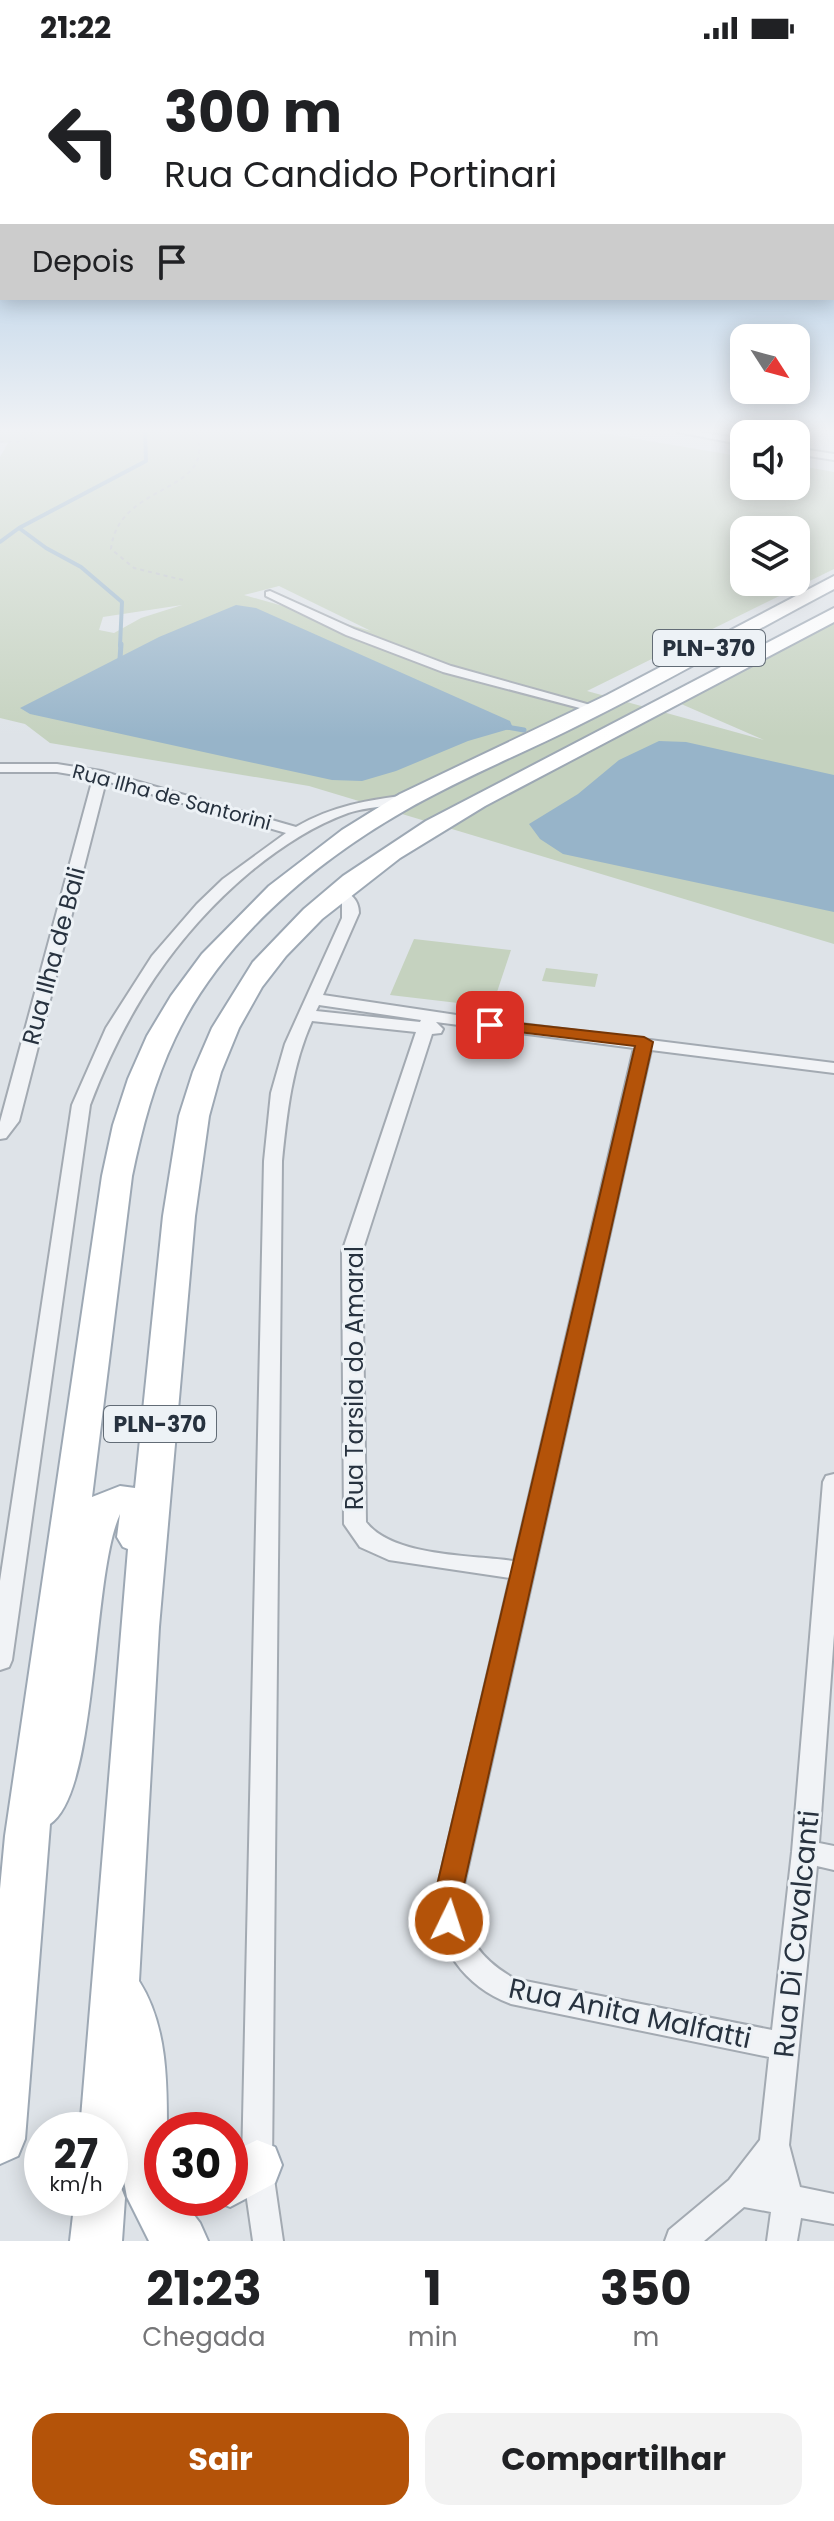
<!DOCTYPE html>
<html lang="pt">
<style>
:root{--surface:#fff;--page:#f2f2f2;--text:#202124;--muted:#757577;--accent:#b45309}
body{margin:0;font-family:Poppins,sans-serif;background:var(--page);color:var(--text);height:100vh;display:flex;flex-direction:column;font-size:30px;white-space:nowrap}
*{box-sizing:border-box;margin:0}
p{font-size:26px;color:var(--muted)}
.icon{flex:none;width:44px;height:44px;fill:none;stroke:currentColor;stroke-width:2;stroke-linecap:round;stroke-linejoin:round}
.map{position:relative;height:2185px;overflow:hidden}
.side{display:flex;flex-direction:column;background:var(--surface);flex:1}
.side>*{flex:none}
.guide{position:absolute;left:0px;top:0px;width:834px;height:244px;box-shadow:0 4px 20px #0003;background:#fff;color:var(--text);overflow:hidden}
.needle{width:52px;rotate:126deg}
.fabs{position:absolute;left:730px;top:268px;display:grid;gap:16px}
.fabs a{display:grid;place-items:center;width:80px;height:80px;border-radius:16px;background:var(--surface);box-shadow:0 4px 20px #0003;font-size:40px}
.speed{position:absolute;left:24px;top:2056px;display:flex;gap:16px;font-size:40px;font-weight:700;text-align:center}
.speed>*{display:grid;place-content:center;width:104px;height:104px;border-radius:50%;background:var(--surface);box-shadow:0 4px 20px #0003;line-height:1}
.speed small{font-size:20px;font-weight:400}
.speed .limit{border:12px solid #d22;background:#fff;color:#111}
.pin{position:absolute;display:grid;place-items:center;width:68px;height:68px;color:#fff;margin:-34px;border-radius:16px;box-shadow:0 4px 12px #0006}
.me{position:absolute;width:88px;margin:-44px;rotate:4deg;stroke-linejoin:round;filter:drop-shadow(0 0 6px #0008)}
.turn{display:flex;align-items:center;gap:28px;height:168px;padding:0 32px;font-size:36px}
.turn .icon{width:104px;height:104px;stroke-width:2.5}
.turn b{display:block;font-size:56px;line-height:68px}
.then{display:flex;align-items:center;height:76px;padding:0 32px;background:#0003;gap:16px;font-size:30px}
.eta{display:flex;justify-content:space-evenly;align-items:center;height:136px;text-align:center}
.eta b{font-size:48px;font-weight:700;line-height:56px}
.button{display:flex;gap:16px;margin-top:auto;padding:16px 32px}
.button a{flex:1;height:92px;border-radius:24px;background:var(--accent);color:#fff;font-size:32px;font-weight:700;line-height:92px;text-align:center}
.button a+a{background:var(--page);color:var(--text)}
.status{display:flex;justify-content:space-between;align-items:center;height:56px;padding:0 40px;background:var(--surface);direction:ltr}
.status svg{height:22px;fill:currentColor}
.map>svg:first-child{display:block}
.green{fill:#c5d2bf;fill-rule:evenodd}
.water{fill:#97b4c9}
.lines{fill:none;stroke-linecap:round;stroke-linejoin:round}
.stream-far1{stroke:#97b4c9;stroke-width:4}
.stream{stroke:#97b4c9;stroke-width:5}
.minor-casing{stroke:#a3aab2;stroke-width:4}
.primary-casing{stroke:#9da8b4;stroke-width:4}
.path{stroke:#bcc1c6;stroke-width:2;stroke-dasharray:4 4;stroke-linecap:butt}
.minor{fill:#f1f3f6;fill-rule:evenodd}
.primary{fill:#fff;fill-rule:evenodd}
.route{fill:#b45309;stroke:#753606;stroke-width:2}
.labels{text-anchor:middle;stroke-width:6;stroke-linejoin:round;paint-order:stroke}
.far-street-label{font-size:20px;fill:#27323f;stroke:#edf2f6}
.shield{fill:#edf2f6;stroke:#626c76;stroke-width:2}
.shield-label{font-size:22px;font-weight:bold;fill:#27323f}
.street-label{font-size:24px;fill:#27323f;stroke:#edf2f6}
.near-street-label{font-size:28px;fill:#27323f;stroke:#edf2f6}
</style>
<div class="status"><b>21:22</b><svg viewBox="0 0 49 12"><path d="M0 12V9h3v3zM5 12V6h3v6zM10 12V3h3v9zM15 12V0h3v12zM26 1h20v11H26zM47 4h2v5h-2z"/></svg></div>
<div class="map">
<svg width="834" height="2185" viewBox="0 0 834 2185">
<rect width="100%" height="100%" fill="#dee3e8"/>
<path class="green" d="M0,376h596l148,25v29h52v-21l38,7v97l-247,122 177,49 -92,-40 162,-86v330l-525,-158 -259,-43 -25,-19 -25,-6v-261l8,-14 -8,-1zM744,474h52v52h-52zM279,530l92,45 -127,-36zM182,549l-41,13 -27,15 -15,-3 4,-13z
M414,883l97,11 -19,57 -102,-12z
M546,912l52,6 -3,13 -53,-6z"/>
<path class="water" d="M236,549l20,3 254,113 3,7 -45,13 -72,30 -34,10 -30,-1 -302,-66 -10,-6 139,-71z
M659,685l27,1 148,33v137l-271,-58 -23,-15 -11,-15 49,-30 41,-34z"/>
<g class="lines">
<path class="stream-far1" d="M19,472l27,20 35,19 41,35 -2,44
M0,486l19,-14 127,-67 -1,-29"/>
<path class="stream" d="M121,588l-1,15 4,1
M506,671l18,3"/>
<g class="minor-casing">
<path id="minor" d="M678,376h21l45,7v6z
M796,392l38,6v6l-38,-6z
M270,535l84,38 97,37 150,42 -6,4 -152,-40 -97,-37 -80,-39v-4z
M0,708h57l44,7 195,56c36,-21 72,-27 112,-32l7,4 -7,4c-20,3 -41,4 -60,10 -36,13 -69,35 -98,59 -76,64 -125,141 -160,233l-78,555 -3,7 -9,3v-89l72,-476 34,-77 46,-72 45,-52 26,-25 63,-46 -180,-52 -87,340 -13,17 -6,1v-17l93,-344 -36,-6h-57z
M336,832c13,3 23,11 23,25l-36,82 167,25 344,43v10l-183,-23 -190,848c3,39 20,62 54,81l257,51 20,-178 31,-370 3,-6 8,-2v160l-15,209 15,3v24l-17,-4 -28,279 11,42 34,7v30l-33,-6 -4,23h-30l4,-29 -27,-5 -40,34h-39l4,-11 60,-50 31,-40 9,-83 -258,-53c-47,-18 -74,-56 -76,-106l75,-320 -121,-18 -29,-13 -16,-23 -2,-272 74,-220 -104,-11c-20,45 -25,91 -30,140l-10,1004 11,76h-30l-11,-76 22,-1004 7,-68 14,-49 57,-126v-15l-13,-11zM319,949l102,15 -1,2 -104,-11zM436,966l198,26 -120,513c-42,-6 -121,-4 -148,-39l-4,-270 70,-218 9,-1 2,-4z"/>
</g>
<g class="primary-casing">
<path id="primary" d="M834,520v13c-84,44 -166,92 -251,134 -59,30 -122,55 -179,88 -91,52 -184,131 -229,227 -21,44 -33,90 -43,138l-40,321 28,-11 15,2 28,-272 16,-100 14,-44 19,-44 41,-66 51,-53 39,-33 83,-55 408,-213v14l-349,184 -85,52 -78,61 -36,37 -24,31 -23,41 -18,44 -12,44 -14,100 -36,411 -20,354c28,44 28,99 28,149h-5v68h19l19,25 8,18h-59l-22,-44 -9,-48 -8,3v-22h-30l48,-581 -5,-2 -6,-10 3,-23c-29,62 -21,277 -70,310l-25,315 -7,17 -18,8v-275l5,-53 97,-660 11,-51 15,-46 19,-43 24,-40 31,-42 67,-68 73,-56 58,-36 207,-99z
M257,2084l18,7 7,18 -7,18 -45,24 -18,-7 18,-2v-45z
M110,2121l8,3 7,18 -3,43h-52l5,-43h35z"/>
</g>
<path class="path" d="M0,386h20l15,-10
M183,524l-49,-12 -23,-19c7,-68 108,-54 85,-117"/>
<use href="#minor" class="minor"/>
<use href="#primary" class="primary"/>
</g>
<linearGradient id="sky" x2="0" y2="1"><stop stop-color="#87b4dc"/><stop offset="0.55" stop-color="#f0f2f5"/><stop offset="1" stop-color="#f0f2f5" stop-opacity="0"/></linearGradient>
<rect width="834" height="682" fill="url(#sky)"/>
<path class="route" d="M490,964l154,17 9,5 -192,856 2,23 -4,8 -10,4 -10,-4 -4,-8 -1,-23 201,-852 -151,-18 -2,-3 2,-4z"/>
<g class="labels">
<g class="far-street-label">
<text transform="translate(172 741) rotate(15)" y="7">Rua Ilha de Santorini</text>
</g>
<g class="shield">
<rect x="653" y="574" width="112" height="36" rx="6"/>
<rect x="104" y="1350" width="112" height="36" rx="6"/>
</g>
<g class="shield-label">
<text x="709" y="600">PLN-370</text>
<text x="160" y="1376">PLN-370</text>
</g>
<g class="street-label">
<text transform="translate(54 900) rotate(-75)" y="8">Rua Ilha de Bali</text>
<text transform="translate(355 1322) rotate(-90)" y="8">Rua Tarsila do Amaral</text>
</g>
<g class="near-street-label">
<text transform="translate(796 1878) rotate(-84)" y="10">Rua Di Cavalcanti</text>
<text transform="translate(630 1957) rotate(12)" y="10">Rua Anita Malfatti</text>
</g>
</g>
</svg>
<div class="fabs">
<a><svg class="needle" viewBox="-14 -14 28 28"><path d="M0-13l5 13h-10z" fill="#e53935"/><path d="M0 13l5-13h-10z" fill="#757577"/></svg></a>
<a><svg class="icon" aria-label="sound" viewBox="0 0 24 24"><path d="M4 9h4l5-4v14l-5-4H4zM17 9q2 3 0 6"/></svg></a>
<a><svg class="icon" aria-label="layers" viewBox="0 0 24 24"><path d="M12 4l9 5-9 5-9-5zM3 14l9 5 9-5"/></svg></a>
</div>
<div class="speed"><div>27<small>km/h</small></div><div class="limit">30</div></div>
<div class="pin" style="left:490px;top:969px;background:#d93025"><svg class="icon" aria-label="arrive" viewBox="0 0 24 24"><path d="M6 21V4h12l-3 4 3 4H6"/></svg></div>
<svg class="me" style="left:449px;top:1865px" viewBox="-20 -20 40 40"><circle r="17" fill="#b45309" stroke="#fff" stroke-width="3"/><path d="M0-11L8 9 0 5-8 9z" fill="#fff"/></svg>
<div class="guide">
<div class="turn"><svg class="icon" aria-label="left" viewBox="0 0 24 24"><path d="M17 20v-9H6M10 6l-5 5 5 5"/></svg><div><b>300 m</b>Rua Candido Portinari</div></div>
<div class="then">Depois<svg class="icon" aria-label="arrive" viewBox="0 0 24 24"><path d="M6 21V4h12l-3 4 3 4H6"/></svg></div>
</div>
</div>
<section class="side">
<div class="eta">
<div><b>21:23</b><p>Chegada</p></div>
<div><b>1</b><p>min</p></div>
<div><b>350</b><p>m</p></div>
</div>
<div class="button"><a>Sair</a><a>Compartilhar</a></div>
</section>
